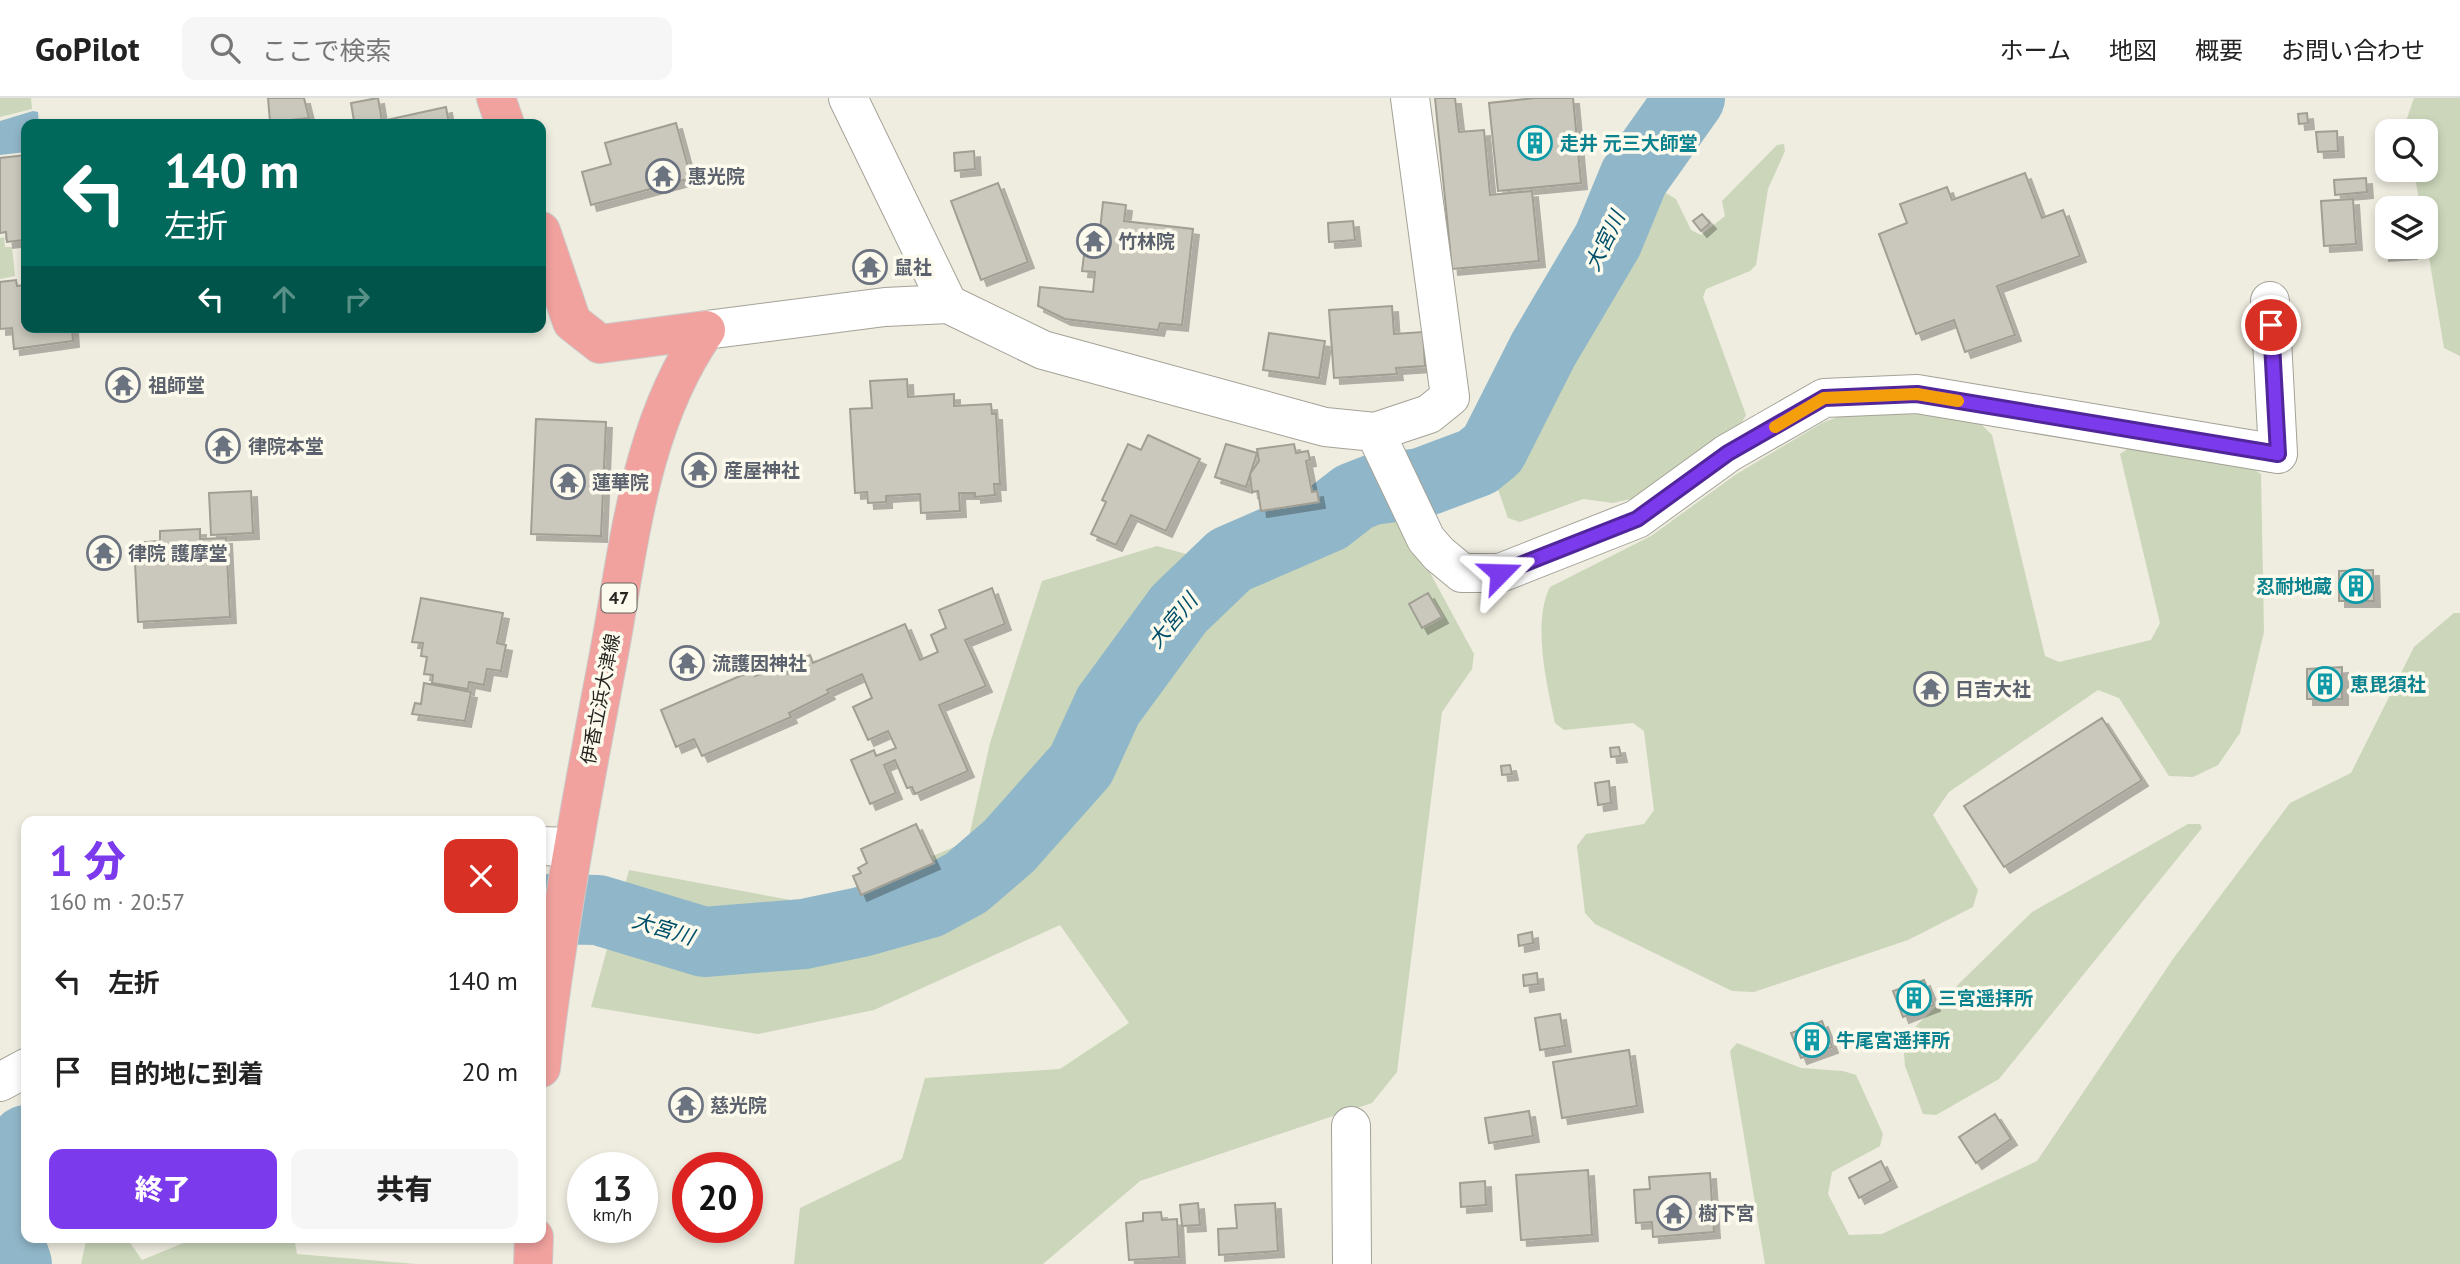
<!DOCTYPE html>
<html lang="ja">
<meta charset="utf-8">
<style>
:root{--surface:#fff;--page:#f6f6f6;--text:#222;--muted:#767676;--line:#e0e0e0;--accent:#7c3aed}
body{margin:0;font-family:"PT Sans","Noto Sans JP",sans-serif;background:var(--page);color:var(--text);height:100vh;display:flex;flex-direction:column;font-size:26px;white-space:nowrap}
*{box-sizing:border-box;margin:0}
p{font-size:23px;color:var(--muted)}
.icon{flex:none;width:38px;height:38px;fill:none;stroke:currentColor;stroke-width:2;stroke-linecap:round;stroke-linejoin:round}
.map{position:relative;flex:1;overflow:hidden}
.details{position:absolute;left:21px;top:718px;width:525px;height:427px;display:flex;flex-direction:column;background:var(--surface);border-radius:14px;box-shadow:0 4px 10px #0003}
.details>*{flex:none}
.guide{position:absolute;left:21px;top:21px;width:525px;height:214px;border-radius:14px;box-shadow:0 4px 10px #0003;background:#00695c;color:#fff;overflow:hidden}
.buttons{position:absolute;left:2375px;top:21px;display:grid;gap:14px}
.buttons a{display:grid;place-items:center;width:63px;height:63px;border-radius:14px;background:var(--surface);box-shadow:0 4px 10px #0003;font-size:35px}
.speed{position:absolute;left:567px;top:1054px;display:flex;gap:14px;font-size:35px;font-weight:700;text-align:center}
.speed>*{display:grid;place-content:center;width:91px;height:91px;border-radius:50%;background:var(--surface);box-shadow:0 4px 10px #0003;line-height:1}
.speed small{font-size:18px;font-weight:400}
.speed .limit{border:10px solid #d22;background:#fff;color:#111}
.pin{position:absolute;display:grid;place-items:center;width:60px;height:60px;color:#fff;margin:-30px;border:4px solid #fff;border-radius:50%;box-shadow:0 2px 7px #0007}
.me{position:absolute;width:77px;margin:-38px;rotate:68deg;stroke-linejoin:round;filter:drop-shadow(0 0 5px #0008)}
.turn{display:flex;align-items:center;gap:24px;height:147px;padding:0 28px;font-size:32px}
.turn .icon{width:91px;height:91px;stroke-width:2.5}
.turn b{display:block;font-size:49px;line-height:60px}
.lanes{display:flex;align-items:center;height:66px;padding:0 28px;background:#0003;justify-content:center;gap:35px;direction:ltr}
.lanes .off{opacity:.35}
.round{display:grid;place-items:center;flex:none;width:74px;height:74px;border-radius:14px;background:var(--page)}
.overview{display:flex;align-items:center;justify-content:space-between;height:119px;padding:0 28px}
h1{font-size:42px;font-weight:800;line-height:52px;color:var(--accent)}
.cta{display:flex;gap:14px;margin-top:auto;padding:14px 28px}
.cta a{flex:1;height:80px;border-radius:14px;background:var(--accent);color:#fff;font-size:28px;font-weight:800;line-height:80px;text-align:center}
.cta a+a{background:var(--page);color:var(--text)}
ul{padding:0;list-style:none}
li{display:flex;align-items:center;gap:21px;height:91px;padding:0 28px}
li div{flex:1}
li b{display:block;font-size:26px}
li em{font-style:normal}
header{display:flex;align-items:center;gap:42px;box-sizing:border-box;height:98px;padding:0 35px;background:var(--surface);border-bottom:2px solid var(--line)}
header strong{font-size:33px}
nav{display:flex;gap:38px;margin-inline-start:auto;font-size:24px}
.search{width:490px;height:63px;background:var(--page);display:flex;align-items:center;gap:18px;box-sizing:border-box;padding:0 24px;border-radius:14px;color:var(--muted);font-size:26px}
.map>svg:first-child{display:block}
.green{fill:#cbd6ba}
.water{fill:#90b7c9}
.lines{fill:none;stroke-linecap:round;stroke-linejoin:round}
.river{stroke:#90b7c9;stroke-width:70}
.building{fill:#cac8bc;stroke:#a19f93;stroke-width:2;filter:url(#shadow)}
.minor-casing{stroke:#a4a297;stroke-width:40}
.major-casing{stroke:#cbcbc9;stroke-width:40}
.minor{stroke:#fff;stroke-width:38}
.major{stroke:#f1a29f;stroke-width:38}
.route-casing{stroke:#51269a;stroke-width:18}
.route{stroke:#7c3aed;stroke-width:12}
.slow{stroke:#f59e0b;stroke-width:12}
.labels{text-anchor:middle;stroke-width:7;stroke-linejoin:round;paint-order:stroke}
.shield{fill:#fcfaed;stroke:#66655e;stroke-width:2}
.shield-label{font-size:18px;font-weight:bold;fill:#262520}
.culture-label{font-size:19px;font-weight:bold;fill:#0d838f;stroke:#fcfaed;text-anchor:start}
.worship-label{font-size:19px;font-weight:bold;fill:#5b616d;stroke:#fcfaed;text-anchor:start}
.street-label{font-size:19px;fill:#262520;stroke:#fcfaed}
.water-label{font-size:21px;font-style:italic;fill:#00506a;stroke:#fcfaed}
</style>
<header>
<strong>GoPilot</strong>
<div class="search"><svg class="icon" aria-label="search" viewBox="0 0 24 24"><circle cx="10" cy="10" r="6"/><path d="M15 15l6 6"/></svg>ここで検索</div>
<nav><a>ホーム</a><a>地図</a><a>概要</a><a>お問い合わせ</a></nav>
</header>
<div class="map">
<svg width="2460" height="1166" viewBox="0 0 2460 1166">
<defs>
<filter id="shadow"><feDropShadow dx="6" dy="6" stdDeviation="0" flood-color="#0004"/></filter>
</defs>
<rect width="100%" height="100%" fill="#efece0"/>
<path class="green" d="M0,0h31l1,11 -32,8z
M2414,0h46v258l-16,-8 -18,-109v-31h-6l-6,-38h12v-39h-19l-1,-10z
M1784,46l1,7 -17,38 -12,76 -6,6 -44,18 -3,8 43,118 -4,7 -103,75 -26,6 -30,-4 -63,23 -12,-4 -12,-34 2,-10 28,-36 28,-50 7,-34 10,-25 47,-70 27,-68 9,-5 22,13 15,31 10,5 24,-19 -3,-15 55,-56z
M4,139l1,10h7l3,29 -15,3v-41z
M1913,312l63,9 16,16 53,221 14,6 92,-22 9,-17 -40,-169 13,-9 106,15 22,14 3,158 -24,101 -22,32 -25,12 -24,-1 -50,-78 -21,-8 -149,102 -16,23 45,75 -5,17 -65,33 -154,52 -22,-1 -137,-67 -10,-11 -8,-67 9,-12 58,-10 10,-14 -10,-79 -11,-8 -69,7 -9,-7c-8,-38 -23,-100 -5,-136l101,-51 84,-61 87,-52 18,-7z
M1379,403l16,7 79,146 -2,15 -30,43 -45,360 -25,31 -232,78 -97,83h-249l6,-56 102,-49 23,-81 135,-9 69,-46 -69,-98 -186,85 -116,24 -167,-27 38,-137 189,35 150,-64 22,-98 52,-162 115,-35 87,24 70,-30z
M2454,515h6v651h-695l-35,-213 7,-8 64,25 42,3 13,4 27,59 -3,12 -48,26 -4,22 21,41 33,-1 155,-73 136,-202 117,-156 61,-30 63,-126z
M2188,726h12l2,4 -203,251 -63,36 -13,-1 -18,-48 -2,-24 14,-17 115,-113z
M87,1139h39l16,23 56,-23h96l3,17 119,10h-335z"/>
<path class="water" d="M33,13l5,1 1,12h-13v28l-26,3v-34z"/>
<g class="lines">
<path class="river" d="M541,811l57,1 106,32 100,-8 57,-12 68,-19 37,-20 43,-37 72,-81 27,-59 71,-97 51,-49 97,-42 27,-21 18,-7 49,-7 56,-21 16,-13 50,-99 65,-110 26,-63 56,-79
M17,1166l-16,-46 -1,-35 26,-43"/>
</g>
<path class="building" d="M268,0h36l5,20 -39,4z
M378,0l4,23 64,-14 3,17h-111l16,-3 -3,-18z
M1435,0h20l4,34 25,-2 6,65 42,-4 7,70 -87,8z
M1535,0h38l8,85 -83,8 -9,-88z
M2307,15l1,10 -9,1 -1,-10z
M676,25l15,55 -100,27 -9,-33 29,-8 -6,-21z
M2337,33l1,20 -20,1 -2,-20z
M974,53l1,18 -20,2 -1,-18z
M26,57v90h-2l-1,-5 -16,2 -1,-10 -6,1v-75z
M2025,75l17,45 21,-8 17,46 -83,30 18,49 -50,17 -11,-32 -38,14 -37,-100 28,-11 -7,-19 47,-17 5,13z
M2366,80l1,14 -32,3 -1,-15z
M998,85l30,79 -47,18 -30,-79z
M2353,101l3,45 -32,2 -3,-45z
M1103,104l23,3 -2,16 69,8 -11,96 -22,-2 -2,7 -93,-11 -27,-13 2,-19 53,5 2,-20 -13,-1 4,-32 13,1z
M2408,108v2h-21v39h24v6l-28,2 -4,-47z
M1702,116l8,9 -9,8 -8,-10z
M1353,123l2,19 -26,2 -1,-19z
M16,182l1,6 8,-1 1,42h46l1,14 -59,8 -2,-21 -12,1v-47z
M1392,208l2,28 29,-2 2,34 -29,2 1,6 -63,4 -5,-68z
M1269,235l56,8 -6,37 -56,-8z
M907,281l1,18 46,-3v12l37,-2 1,10h4l4,70h-6l1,11 -20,2v-4h-16l1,18 -39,2 -1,-19 -34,2v6l-18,1 -1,-11 -12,1 -5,-84 22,-1 -2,-27z
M536,321l70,3 -5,114 -70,-2z
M1148,337l52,24 -34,72 -35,-16 -15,30 -25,-11 15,-32 -4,-2 26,-56 13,6z
M1226,346l31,9 -11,34 -31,-10z
M1294,346l2,9 12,-2 2,9 -4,1 6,31 5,-1 2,11 -58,9 -3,-20 -6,1 -2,-18 9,-13 -2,-12z
M251,393l2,42 -42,2 -2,-42z
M200,431v10l26,-1 4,79 -92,5 -4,-79 26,-2v-10z
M2373,472l1,31h-35v-30z
M992,490l13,36 -40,16 21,46 -47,19 29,66 -53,23 -3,-7 -5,1 -12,-28 -11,5 12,28 -26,11 -19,-44 23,-10 2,6 20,-8 -8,-17 -20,9 -15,-33 19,-9 -10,-24 -35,16 2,3 -40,20 2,4 -89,39 -8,-17 -18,8 -15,-37 93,-40 1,6 28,-11 5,9 7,-3 -4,-8 19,-8 3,8 92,-39 15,36 18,-8 -7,-17 15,-7 -7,-18z
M1428,495l14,24 -20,11 -13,-24z
M421,500l82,15 -6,30 9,2 -5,26 -14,-2 -3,16 -15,-3 -1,7 -36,-6 1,-8 -9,-1 3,-17 -6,-1 2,-13 -11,-1z
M2342,569v32h-35v-30z
M424,585l47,9 -6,29 -53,-7 3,-11 6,1z
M2102,620l40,62 -138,87 -40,-61z
M1619,649l2,9 -10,1 -1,-9z
M1510,667l2,9 -10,1 -1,-9z
M1609,683l2,22 -13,2 -3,-22z
M916,726l18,39 -73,32 -8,-19 8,-3 -3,-5 9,-5 -6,-14z
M1532,834l1,11 -14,3 -1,-11z
M1537,875l1,11 -14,2 -1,-11z
M1924,882l10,25 -31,12 -10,-26z
M1560,916l5,32 -25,4 -5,-32z
M1822,923l10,26 -31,11 -10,-25z
M1629,952l8,56 -75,12 -9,-56z
M1529,1013l4,25 -44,7 -4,-25z
M1995,1016l16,25 -35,24 -17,-26z
M1881,1063l10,20 -32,17 -10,-20z
M1588,1072l4,65 -71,5 -5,-65z
M1710,1075l4,59 -61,5 -1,-15 -16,1 -2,-33 16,-1 -1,-12z
M1485,1083l1,24 -25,2 -1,-24z
M1198,1105l2,22 -18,1 -2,-21z
M1275,1105l3,48 -59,4 -1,-26 19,-1 -2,-23z
M1161,1114l1,8 15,-1 2,38 -50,3 -3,-37 17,-2v-8z"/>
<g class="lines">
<g class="minor-casing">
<path id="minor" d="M848,0l100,206
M706,232l179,-23 63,-3 95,46 282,77 50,5 54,-18 21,-17 -40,-299
M1375,334l51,107 13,15 23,19h38l137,-54 91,-66 96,-55 93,-4 361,60 -8,-153
M541,748l31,1
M0,984l26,-14
M1351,1028l1,138"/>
</g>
<g class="major-casing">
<path id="major" d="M496,0l9,26
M541,133l31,91 28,22 106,-14
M541,970c16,-138 41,-273 67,-409 21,-111 31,-234 98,-329
M533,1166l1,-27"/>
</g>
<use href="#minor" class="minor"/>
<use href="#major" class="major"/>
</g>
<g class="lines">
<g class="route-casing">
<path id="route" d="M1500,475l137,-54 91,-66 96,-55 93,-4 361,60 -7,-129"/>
</g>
<use href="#route" class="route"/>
<path class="slow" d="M1775,329l49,-29 93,-4 41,7"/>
</g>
<defs>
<g id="building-ring" transform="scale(1.75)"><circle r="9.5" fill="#fcfaed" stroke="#0f9aa8" stroke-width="1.5"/><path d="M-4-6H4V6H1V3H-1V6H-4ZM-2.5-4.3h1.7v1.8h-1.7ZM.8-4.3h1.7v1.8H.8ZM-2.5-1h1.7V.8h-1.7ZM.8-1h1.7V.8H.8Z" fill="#0f9aa8"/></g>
<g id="temple-ring" transform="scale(1.75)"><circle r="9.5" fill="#fcfaed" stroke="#6b7280" stroke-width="1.5"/><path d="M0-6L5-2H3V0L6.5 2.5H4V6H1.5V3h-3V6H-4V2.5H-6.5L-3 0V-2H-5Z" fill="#6b7280"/></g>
</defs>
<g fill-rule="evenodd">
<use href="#building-ring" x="1535" y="45"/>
<use href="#temple-ring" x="663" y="78"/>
<use href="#temple-ring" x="1094" y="143"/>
<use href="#temple-ring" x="870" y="169"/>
<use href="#temple-ring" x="123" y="287"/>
<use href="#temple-ring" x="223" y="348"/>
<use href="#temple-ring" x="699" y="372"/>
<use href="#temple-ring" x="568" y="384"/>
<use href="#temple-ring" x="104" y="455"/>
<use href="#building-ring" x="2356" y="488"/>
<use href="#temple-ring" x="687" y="565"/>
<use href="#building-ring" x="2325" y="586"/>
<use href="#temple-ring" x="1931" y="591"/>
<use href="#building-ring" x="1914" y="900"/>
<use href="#building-ring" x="1812" y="942"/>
<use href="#temple-ring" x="686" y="1007"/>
<use href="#temple-ring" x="1674" y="1115"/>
</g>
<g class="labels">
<rect class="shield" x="601.5" y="485.5" width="35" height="29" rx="5"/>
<g class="shield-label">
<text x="619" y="506">47</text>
</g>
<g class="culture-label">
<text x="1560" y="52">走井 元三大師堂</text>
<text x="2332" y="495" text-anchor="end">忍耐地蔵</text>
<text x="2350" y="593">恵毘須社</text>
<text x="1938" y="907">三宮遥拝所</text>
<text x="1836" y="949">牛尾宮遥拝所</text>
</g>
<g class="worship-label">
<text x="688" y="85">惠光院</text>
<text x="1118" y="150">竹林院</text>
<text x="894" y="176">鼠社</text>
<text x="148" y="294">祖師堂</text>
<text x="248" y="355">律院本堂</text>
<text x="724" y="379">産屋神社</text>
<text x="592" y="391">蓮華院</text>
<text x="128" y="462">律院 護摩堂</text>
<text x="712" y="572">流護因神社</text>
<text x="1955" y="598">日吉大社</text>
<text x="710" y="1014">慈光院</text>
<text x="1698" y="1122">樹下宮</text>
</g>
<g class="street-label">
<text transform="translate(600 601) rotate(-79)" y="7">伊香立浜大津線</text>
</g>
<g class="water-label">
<text transform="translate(1605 143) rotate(-64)" y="7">大宮川</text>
<text transform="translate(1173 523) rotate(-50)" y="7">大宮川</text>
<text transform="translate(663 831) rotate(17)" y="7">大宮川</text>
</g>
</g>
</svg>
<div class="buttons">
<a><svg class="icon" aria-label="search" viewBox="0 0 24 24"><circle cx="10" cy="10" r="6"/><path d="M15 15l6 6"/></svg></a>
<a><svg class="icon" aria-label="layers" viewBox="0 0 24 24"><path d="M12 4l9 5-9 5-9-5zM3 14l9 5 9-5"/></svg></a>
</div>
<div class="speed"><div>13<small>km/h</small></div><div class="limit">20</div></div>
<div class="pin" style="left:2271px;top:227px;background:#d93025"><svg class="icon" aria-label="arrive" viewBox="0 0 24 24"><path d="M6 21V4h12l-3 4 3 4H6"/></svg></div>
<svg class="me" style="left:1500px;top:475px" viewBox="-20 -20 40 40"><path d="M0-17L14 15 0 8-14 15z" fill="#7c3aed" stroke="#fff" stroke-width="4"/></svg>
<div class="guide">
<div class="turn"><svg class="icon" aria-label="left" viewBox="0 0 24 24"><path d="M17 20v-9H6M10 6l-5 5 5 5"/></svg><div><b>140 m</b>左折</div></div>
<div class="lanes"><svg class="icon" aria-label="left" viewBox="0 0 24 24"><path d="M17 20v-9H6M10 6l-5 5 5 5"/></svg><svg class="icon off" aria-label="ahead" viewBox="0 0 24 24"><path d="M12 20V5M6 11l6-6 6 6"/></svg><svg class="icon off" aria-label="right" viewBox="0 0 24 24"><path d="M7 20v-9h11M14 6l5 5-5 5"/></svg></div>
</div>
<section class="details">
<div class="overview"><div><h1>1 分</h1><p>160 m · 20:57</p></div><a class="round" style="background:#d93025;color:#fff"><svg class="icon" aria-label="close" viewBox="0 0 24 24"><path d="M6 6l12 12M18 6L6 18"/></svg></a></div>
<ul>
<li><svg class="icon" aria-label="left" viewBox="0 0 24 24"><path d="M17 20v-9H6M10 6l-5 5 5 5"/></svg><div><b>左折</b></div><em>140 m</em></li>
<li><svg class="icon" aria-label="arrive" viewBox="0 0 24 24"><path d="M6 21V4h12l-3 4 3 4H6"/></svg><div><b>目的地に到着</b></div><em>20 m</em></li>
</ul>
<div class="cta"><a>終了</a><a>共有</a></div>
</section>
</div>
